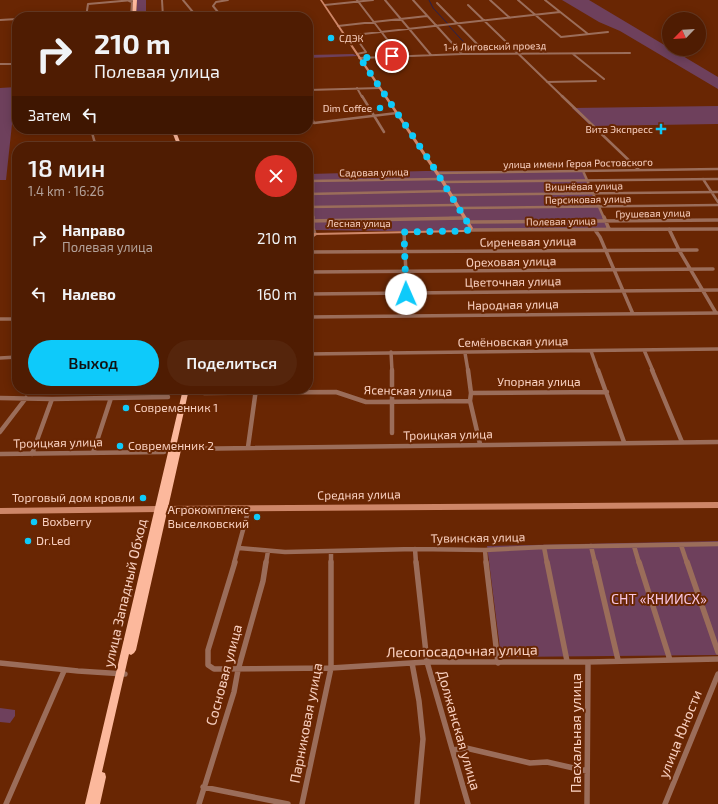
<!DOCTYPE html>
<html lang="ru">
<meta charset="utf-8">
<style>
:root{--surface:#4f1c02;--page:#55250c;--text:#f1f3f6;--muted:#b3a199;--line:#663a24;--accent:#0ecafa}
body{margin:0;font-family:"Exo 2",sans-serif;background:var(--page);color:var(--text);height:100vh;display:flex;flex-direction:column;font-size:15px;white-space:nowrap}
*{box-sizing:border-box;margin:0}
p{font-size:13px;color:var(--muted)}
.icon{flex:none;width:22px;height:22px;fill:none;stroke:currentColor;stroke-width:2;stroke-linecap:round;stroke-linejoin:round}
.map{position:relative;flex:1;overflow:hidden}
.side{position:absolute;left:12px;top:142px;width:301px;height:252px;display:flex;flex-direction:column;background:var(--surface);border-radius:16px;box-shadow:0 2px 10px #0003,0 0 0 1px var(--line)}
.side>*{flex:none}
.banner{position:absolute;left:12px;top:12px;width:301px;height:122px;border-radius:16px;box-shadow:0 2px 10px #0003,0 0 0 1px var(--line);background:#4f1c02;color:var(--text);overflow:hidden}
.needle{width:26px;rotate:245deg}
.buttons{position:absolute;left:662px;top:12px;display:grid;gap:8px}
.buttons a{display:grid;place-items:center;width:44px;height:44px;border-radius:50%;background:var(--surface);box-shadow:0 2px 10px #0003,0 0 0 1px var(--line);font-size:20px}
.pin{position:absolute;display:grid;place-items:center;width:34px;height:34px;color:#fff;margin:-17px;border:2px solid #fff;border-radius:50%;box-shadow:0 1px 4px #0007}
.me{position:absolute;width:44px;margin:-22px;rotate:359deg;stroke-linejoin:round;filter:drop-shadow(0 0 3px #0008)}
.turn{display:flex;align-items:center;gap:14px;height:84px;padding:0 16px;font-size:18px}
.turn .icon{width:52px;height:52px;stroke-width:2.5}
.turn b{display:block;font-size:28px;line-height:34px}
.then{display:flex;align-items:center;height:38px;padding:0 16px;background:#0003;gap:8px;font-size:15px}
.round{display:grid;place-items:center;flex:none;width:42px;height:42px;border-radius:21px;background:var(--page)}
.headline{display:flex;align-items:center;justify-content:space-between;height:68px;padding:0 16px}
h1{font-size:24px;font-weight:600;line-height:30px}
.button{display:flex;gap:8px;margin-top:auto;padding:8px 16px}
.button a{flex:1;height:46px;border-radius:24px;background:var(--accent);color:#111;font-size:16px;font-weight:600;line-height:46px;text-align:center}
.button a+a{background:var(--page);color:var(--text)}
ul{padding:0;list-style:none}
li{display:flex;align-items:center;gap:12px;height:56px;padding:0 16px}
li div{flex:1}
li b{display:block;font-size:15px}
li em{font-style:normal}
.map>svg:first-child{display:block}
.green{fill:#6e405c}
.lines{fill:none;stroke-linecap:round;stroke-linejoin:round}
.stream{stroke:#252152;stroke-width:1}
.street-far4{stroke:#9b6d5a;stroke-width:2}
.street-far3{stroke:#9b6d5a;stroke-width:2.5}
.street-far2{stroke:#9b6d5a;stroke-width:3.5}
.street-far1{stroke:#9b6d5a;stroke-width:4.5}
.street{stroke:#9b6d5a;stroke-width:5.5}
.secondary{fill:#ce8668;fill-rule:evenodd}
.highway{fill:#fcb89c;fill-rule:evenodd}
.route{stroke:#0ecafa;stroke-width:7;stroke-dasharray:0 12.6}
.poi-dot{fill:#0ecafa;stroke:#692603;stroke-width:1.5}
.labels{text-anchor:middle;stroke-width:4;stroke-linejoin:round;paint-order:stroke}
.far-poi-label{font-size:10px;fill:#f9d0c0;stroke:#692603;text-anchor:end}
.far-street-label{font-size:10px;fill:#f9d0c0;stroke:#692603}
.street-label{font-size:12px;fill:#f9d0c0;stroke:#692603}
.poi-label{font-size:12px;fill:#f9d0c0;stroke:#692603;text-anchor:start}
.near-street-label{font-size:14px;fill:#f9d0c0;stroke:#692603}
.near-park-label{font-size:14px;fill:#f7c4e1;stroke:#692603}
</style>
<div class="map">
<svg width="718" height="804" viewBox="0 0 718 804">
<rect width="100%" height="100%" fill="#692603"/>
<path class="green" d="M137,0h9v17h-10z
M562,0h27l129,77v12l-98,-58 -21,-9z
M353,54l5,2 -50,2v-3z
M16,87l-10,93h-6v-92z
M718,106v18l-127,2 -19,-18z
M425,171h157l27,58 -140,1 -3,2 -156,-2 -1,6 2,14 -3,50v-126z
M718,541v114l-217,2 -14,-111z
M0,708l15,2v6l-5,7 -10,-1z"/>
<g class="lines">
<path class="stream" d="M429,0l4,8 15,16
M449,26l21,23"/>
<path class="street-far4" d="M162,0l1,17
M183,0l14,17
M357,0l42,55
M385,0l46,55
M413,0l49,54
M490,0l20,18
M518,0l43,37 47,-5
M545,0l43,34
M129,1l3,1 -1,15
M437,3l44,45
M325,5l48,-5
M468,5l95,92
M34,17l53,-5
M86,17l2,-13 45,-4
M99,17h16
M222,17l-9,-11 3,-4 12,-2
M0,20l17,-1
M338,26l89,-10
M354,35l12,17 -9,2
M345,36l215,-24
M573,54l31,25
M359,58l103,-4 168,-1
M0,64h17
M547,82l49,-1
M357,88l5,9
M308,90l72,-2"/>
<path class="street-far3" d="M362,96l22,36
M562,96l77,74
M308,110l6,13 83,-10
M91,129l5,18
M583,171l21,47
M437,173l281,-4
M703,179l15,23
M308,181l133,-2
M313,181v37
M443,182l275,-3
M308,194l140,-3
M451,195l267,-3
M308,207l149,-2
M459,208l259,-3
M450,218h15"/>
<path class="street-far2" d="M313,217v11l2,6
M604,217l5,12
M308,221l157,-3
M468,222l250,-2
M669,229l10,21 37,63
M469,230l249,-1
M595,230l5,7 33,77
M404,232l4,84
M308,235l4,1
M311,252l386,-2
M310,272l403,-3
M309,294l409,-4
M308,317l410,-4
M0,319h17
M644,350l9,21
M591,351l7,20
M391,352l1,19
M465,353l3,18
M308,354l410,-5
M0,358l17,-1"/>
<path class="street-far1" d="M392,370v63
M468,370l3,23 -1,8 10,43
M598,370l26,72
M652,370l30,72
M204,393l132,-1 30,10 104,-1
M471,393l136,-1
M0,398l52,1 116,-2
M0,432l26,-34
M248,447l8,-58
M177,449l541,-7
M93,453l18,-55
M0,454l164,-2
M32,454l20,-55
M681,545l6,18
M591,546l4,17
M634,546l5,17
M544,547l3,16
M239,548l46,4 130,-3 70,1 59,-3 174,-3
M415,549l1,14
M485,550l1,13
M331,551v12
M234,563l15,-55
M266,563l2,-12"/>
<path class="street" d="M235,562l-27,88v15l6,4 117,-1 96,-6h161l130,-3
M416,562l11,100 41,142
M486,562l12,101
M547,562l20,99
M595,562l23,98
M639,562l31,98
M687,562l31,90
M0,663l78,8 47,3
M412,663l7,38 4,38 -6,65
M453,750l13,-2 64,15 17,-1 40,9
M203,787l85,17
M6,804l58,-133
M199,804l35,-112 4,-22 25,-89 3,-19
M302,804l29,-136v-106
M587,804l1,-142
M665,804l53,-130"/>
<path class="secondary" d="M320,0h2l123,182 28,46 -2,3 -8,1 -147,3 -2,2 -4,63 -2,2v-38l2,-28 3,-3 150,-3 5,-1 1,-1 -28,-46z
M718,502v6l-554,4 -2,-2 -3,2 -159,2v-6l159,-2 3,2 2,-2z"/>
<path class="highway" d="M133,0h4l-1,17h-4z
M171,129h4l7,18h-4z
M183,389h6l-13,58 4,1 1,2 -45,200 -2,3 -3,2 -2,-1 -27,118 3,1 1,4 -6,27h-15z"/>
</g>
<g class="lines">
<path class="route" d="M392,56l-32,2 69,102 42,68 -2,2 -6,1 -59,1 2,62"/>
</g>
<g class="poi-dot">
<circle cx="331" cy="38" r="4"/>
<circle cx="380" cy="108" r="4"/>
<path d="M659 123h4v4h4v4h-4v4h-4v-4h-4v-4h4z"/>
<circle cx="126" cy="408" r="4"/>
<circle cx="120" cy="446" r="4"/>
<circle cx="143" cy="498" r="4"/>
<circle cx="257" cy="517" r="4"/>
<circle cx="34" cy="522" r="4"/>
<circle cx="28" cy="541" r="4"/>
</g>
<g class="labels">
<g class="far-poi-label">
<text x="339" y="42" text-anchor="start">СДЭК</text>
<text x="372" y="112">Dim Coffee</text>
<text x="653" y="133">Вита Экспресс</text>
</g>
<g class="far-street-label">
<text transform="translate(495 46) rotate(-1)" y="4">1-й Лиговский проезд</text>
<text transform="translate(578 163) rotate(-1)" y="4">улица имени Героя Ростовского</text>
<text transform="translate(374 172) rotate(-1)" y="4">Садовая улица</text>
<text transform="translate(584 186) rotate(-1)" y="4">Вишнёвая улица</text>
<text transform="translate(588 199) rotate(-1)" y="4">Персиковая улица</text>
<text transform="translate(653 213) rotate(-1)" y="4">Грушевая улица</text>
<text transform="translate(561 221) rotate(-1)" y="4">Полевая улица</text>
<text x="359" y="227">Лесная улица</text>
</g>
<g class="street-label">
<text transform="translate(528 242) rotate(-1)" y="4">Сиреневая улица</text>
<text transform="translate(511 262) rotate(-1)" y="4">Ореховая улица</text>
<text transform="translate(513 282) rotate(-1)" y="4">Цветочная улица</text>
<text transform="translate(513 305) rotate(-1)" y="4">Народная улица</text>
<text transform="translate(513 342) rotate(-1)" y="4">Семёновская улица</text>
<text x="539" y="386">Упорная улица</text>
<text transform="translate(408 391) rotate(1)" y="4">Ясенская улица</text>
<text transform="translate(448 435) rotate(-1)" y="4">Троицкая улица</text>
<text transform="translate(58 443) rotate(-1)" y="4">Троицкая улица</text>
<text transform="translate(359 495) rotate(-1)" y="4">Средняя улица</text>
<text transform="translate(478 538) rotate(-1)" y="4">Тувинская улица</text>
</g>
<g class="poi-label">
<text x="134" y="412">Современник 1</text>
<text x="128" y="450">Современник 2</text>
<text x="135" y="502" text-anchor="end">Торговый дом кровли</text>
<text x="249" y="514" text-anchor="end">Агрокомплекс<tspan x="249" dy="14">Выселковский</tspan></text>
<text x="42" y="526">Boxberry</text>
<text x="36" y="545">Dr.Led</text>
</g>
<g class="near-street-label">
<text transform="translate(125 593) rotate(-77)" y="5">улица Западный Обход</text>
<text transform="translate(462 651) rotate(-1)" y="5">Лесопосадочная улица</text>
<text transform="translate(224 675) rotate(-75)" y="5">Сосновая улица</text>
<text transform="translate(306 723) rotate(-79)" y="5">Парниковая улица</text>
<text transform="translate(459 730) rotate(74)" y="5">Должанская улица</text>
<text transform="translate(576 733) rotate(-90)" y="5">Пасхальная улица</text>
<text transform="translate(680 734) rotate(-68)" y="5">улица Юности</text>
</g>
<g class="near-park-label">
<text x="659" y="604">СНТ «КНИИСХ»</text>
</g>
</g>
</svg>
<div class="buttons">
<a><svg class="needle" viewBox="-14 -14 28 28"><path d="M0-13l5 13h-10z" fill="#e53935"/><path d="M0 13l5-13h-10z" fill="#b3a199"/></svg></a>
</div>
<div class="pin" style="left:392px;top:56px;background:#d93025"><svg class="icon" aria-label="arrive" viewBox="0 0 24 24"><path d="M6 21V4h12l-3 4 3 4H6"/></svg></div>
<svg class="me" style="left:406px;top:294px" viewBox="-20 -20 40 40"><circle r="19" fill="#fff"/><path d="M0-13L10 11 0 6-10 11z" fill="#0ecafa"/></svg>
<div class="banner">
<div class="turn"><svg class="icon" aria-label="right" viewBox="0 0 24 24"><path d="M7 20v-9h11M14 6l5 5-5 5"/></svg><div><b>210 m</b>Полевая улица</div></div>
<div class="then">Затем<svg class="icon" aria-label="left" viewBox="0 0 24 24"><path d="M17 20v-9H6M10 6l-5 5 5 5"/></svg></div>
</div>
<section class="side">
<div class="headline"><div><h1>18 мин</h1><p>1.4 km · 16:26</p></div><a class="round" style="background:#d93025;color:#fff"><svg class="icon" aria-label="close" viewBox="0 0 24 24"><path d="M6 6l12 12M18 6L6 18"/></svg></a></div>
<ul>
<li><svg class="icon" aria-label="right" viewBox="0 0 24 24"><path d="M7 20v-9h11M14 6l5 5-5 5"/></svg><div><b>Направо</b><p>Полевая улица</p></div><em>210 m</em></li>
<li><svg class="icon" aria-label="left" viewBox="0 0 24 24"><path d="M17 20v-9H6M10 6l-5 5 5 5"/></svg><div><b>Налево</b></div><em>160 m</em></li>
</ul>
<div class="button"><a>Выход</a><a>Поделиться</a></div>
</section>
</div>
